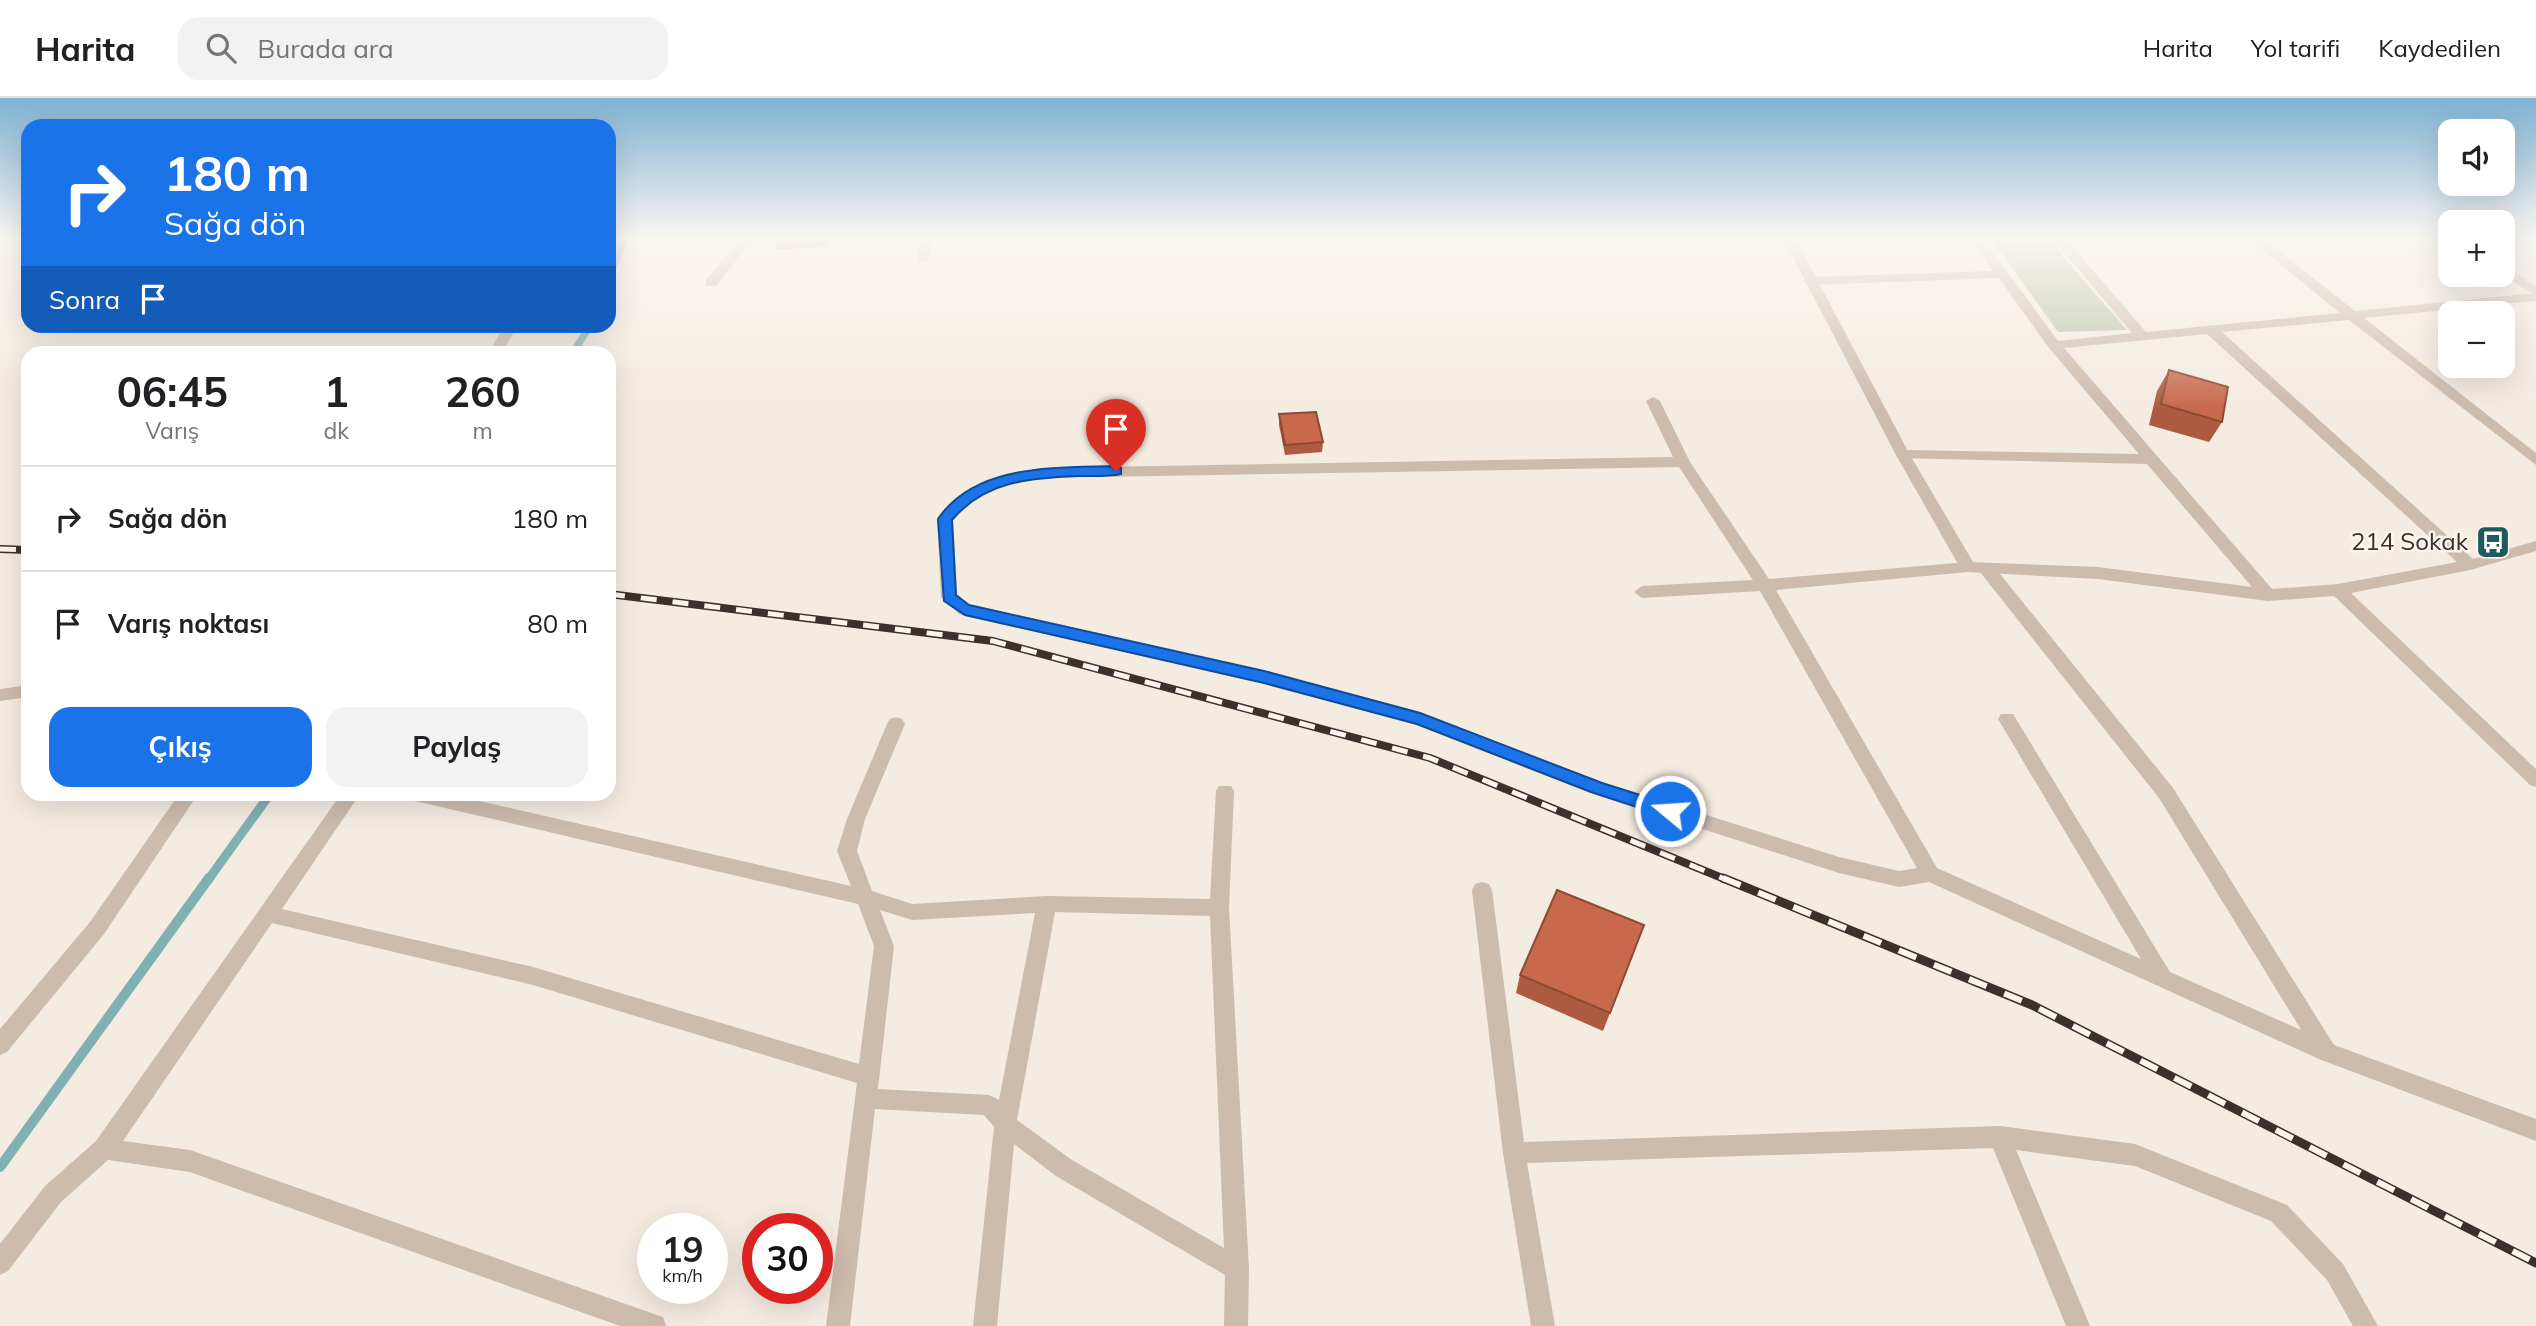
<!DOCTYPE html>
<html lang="tr">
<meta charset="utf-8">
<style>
:root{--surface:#fff;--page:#f2f2f2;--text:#202124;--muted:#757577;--line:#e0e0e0;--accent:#1a73e8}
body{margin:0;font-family:Mulish,sans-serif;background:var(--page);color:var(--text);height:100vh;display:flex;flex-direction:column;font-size:26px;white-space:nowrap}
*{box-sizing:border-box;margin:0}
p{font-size:23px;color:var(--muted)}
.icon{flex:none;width:38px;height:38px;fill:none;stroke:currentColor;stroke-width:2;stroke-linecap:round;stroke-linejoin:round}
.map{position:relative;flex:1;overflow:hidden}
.panel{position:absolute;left:21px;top:248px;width:595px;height:455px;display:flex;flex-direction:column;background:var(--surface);border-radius:21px;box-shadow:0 7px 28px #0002}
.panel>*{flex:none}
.guide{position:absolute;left:21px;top:21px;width:595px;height:214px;border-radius:21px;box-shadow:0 7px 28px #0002;background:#1a73e8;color:#fff;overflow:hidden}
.buttons{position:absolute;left:2438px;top:21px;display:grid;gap:14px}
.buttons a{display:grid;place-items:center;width:77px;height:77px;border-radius:14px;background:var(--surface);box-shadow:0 7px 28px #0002;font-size:35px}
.speed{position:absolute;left:637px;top:1115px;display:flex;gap:14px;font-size:35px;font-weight:700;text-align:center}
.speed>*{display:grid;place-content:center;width:91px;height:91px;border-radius:50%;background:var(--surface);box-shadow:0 7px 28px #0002;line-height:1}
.speed small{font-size:18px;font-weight:400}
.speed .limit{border:10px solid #d22;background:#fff;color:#111}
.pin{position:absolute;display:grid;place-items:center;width:60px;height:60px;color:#fff;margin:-72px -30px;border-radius:50% 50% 50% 0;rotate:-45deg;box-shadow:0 0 7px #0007}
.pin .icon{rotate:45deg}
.me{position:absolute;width:77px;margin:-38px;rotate:288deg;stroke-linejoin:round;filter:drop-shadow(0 0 5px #0008)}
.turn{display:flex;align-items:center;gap:24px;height:147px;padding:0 28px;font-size:32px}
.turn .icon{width:91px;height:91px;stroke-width:2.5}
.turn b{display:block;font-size:49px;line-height:60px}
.then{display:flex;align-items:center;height:66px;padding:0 28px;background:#0003;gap:14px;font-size:26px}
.eta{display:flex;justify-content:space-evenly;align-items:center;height:119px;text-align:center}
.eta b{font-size:42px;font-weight:700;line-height:49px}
.action{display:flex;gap:14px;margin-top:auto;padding:14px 28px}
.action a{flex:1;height:80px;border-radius:21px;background:var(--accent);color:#fff;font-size:28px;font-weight:700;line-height:80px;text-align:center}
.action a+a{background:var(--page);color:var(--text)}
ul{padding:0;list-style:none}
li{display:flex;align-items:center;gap:21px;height:105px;padding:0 28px;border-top:2px solid var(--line)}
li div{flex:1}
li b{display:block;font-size:26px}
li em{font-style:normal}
header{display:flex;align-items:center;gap:42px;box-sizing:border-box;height:98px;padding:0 35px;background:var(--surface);border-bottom:2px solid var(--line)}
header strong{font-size:33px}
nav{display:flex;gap:38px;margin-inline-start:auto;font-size:24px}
.search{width:490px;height:63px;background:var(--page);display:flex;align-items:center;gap:18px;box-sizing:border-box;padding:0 24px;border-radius:21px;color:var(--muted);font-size:26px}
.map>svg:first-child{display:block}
.green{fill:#b8c4a0}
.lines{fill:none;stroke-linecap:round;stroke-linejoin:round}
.stream-far2{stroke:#7fb0b2;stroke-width:7}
.stream-far1{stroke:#7fb0b2;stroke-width:9}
.stream{stroke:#7fb0b2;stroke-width:10}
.minor{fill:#cdbbac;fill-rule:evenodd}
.tertiary{fill:#cdbbac;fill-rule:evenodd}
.rail-far1-casing{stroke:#3b302b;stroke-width:8}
.rail-casing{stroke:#3b302b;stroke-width:9}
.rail-far1{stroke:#fbf5ee;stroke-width:5;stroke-dasharray:16;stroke-linecap:butt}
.rail{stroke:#fbf5ee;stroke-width:6;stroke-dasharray:19;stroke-linecap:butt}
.wall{fill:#ac5a40}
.building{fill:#c8694b;stroke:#8c4a34;stroke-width:2}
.route{fill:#1a73e8;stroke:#114b97;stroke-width:2}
.labels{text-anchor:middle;stroke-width:5;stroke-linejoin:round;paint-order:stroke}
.poi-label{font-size:24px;fill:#3b302b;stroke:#fbf5ee;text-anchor:end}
</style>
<header>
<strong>Harita</strong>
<div class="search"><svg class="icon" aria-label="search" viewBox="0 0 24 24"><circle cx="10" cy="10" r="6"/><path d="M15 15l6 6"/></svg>Burada ara</div>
<nav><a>Harita</a><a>Yol tarifi</a><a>Kaydedilen</a></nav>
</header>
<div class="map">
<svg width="2536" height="1228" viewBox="0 0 2536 1228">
<rect width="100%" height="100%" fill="#f4ebe1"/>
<path class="green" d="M1991,140h56l80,92 -69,2z"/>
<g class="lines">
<path class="stream-far2" d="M609,180l16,-40
M572,256l18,-28"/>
<path class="stream-far1" d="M208,782l62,-86"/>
<path class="stream" d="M0,1069l209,-289"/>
<path class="minor" d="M741,140h13l-38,48h-10v-6z
M920,140h12l-4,25 -10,-3z
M1970,140h12l76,103 74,-8 -80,-95h13l81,94 194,-19 -92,-75h14l93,73 181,-18v8l-172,17 172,135v12l-187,-145 -127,12 251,227 63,-18v10l-66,19 -119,23 185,176v18l-6,-2 -196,-189 -66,5 -170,-22 -130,-7 -192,18 161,278 204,91 -143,-240 3,-5h12l157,258 165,73 3,7 -3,7 -8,3 -8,-3 -390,-177 -30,5 -60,-14 -248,-80 -175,-68 -152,-42 -299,-67 -6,-2 -18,-17 -4,-78c26,-38 61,-40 102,-51l634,-11 -27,-56 7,-4 7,4 30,61 79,117 199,-17 130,5 154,20 -105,-123 -249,-6 -2,-3 7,-5 236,4 -90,-106 -50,-70 -190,7 -6,-4 6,-4 184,-6zM2207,236l250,228 -119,22 -66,5 -208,-241zM1679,369l74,113 -111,6 -8,6 8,6 118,-7 157,277 -18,3 -60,-14 -237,-75 -182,-70 -156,-41 -294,-66 -13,-10 -4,-75c26,-31 48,-32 86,-42z
M896,619l6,2 3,5 -40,95 -8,32 15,40 40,13 135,-8 163,3 6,-108 3,-5h12l3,5 -5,117 20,361 -1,57h-24l1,-51 -169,-99 -42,-32 -17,182h-24l21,-199 -10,-12 -109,-6 -25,217h-24l31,-243 -324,-98 -261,-62 -149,218 67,9 464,164 9,3 3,9h-46l-430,-154 -82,-12 -47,42 -53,69 -8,4v-31l45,-58 51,-45 245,-347h19l-78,115 251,58 326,97 15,-118 -16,-42 -443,-103 -7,-2 -2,-5h43l402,92 -14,-35 10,-32 40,-95 3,-5zM880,812l32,10 123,-7 -36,187 -10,-5 -111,-6 16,-143zM1055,814l155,4 14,332 -152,-88 -55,-40z
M1482,784l7,2 3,6 32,252 476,-16 135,18 152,61 56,59 35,62h-25l-26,-46 -56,-59 -136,-55 -119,-16 74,176h-24l-73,-178 -466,15 28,163h-24l-28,-173 -31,-263 3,-6z"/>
<path class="tertiary" d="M1783,140h12l115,217 66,112 -2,4h-12l-66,-116z
M2502,167l34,21v10l-34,-21z
M504,228h13l-15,28h-14z
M1986,465l6,1 181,224 161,257 202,74v22l-217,-82 -160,-261 -179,-226 -2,-4z
M28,587v12l-28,4v-12z
M179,696h19l-94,140 -97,118 -7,3v-26l90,-107z"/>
<g class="rail-far1-casing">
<path id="rail-far1" d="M0,451l28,1
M609,496l384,47 437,117 297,122"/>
</g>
<g class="rail-casing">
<path id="rail" d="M1723,780l309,127 504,258"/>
</g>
<use href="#rail-far1" class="rail-far1"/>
<use href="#rail" class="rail"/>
</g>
<path class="wall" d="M775,140h52l-1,8 -48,4z
M2169,272l53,52 -13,20 -60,-17 8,-34z
M1279,316l44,28 -1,10 -37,3 -6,-30z
M1644,827l-41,106 -87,-38 4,-18z"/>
<path class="building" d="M775,140h26l-26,2z
M2169,272l59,17 -6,35 -61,-18z
M1316,314l7,30 -38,3 -6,-31z
M1557,792l87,35 -34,88 -90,-38z"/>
<linearGradient id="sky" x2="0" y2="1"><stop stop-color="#7eb2d2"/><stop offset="0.45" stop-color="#faf6f2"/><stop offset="1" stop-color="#faf6f2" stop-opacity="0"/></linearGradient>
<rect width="2536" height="312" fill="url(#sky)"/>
<path class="route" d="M1116,368l5,2v6c-14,3 -29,2 -44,2 -48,2 -92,5 -125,44l4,75 13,10 295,66 156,42 182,70 73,23 3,5 -3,5 -5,2 -79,-26 -174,-68 -153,-41 -299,-68 -21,-14 -6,-82c38,-56 118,-51 178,-53z"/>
<defs>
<g id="bus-square" transform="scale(1.75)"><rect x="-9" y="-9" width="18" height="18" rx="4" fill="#1f5a5e" stroke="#fbf5ee"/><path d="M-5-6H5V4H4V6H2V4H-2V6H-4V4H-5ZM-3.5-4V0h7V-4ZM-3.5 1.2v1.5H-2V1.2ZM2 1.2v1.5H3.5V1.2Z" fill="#fff"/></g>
</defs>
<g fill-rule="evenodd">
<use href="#bus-square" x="2493" y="444"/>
</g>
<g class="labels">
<g class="poi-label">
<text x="2468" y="452">214 Sokak</text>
</g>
</g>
</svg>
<div class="buttons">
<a><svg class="icon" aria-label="sound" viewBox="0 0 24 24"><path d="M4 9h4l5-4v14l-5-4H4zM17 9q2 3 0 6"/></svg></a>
<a>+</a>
<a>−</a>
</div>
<div class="speed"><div>19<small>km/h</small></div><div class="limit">30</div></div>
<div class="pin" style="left:1116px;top:373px;background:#d93025"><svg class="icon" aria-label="arrive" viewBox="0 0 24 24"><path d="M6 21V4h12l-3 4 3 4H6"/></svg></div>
<svg class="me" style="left:1670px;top:713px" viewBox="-20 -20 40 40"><circle r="17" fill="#1a73e8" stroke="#fff" stroke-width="3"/><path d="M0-11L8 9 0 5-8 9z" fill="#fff"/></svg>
<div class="guide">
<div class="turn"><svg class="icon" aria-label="right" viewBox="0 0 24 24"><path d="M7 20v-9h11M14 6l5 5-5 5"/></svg><div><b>180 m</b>Sağa dön</div></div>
<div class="then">Sonra<svg class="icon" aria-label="arrive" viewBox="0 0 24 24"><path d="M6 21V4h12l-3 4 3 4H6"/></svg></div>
</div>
<section class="panel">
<div class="eta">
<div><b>06:45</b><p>Varış</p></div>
<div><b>1</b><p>dk</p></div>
<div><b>260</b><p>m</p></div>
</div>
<ul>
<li><svg class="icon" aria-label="right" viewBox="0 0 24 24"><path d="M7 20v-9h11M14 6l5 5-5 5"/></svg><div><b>Sağa dön</b></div><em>180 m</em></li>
<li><svg class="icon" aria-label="arrive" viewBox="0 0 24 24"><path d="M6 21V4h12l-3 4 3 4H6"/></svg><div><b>Varış noktası</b></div><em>80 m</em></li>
</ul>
<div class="action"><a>Çıkış</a><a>Paylaş</a></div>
</section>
</div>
